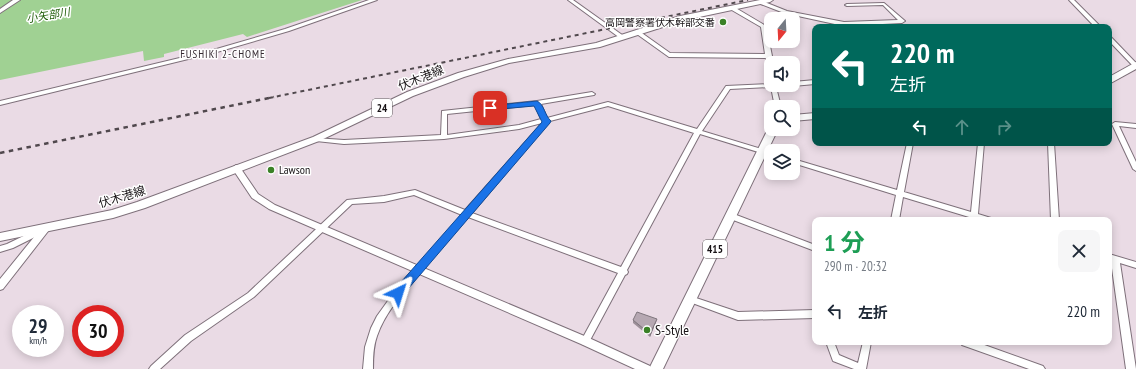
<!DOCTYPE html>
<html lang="ja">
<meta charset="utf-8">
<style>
:root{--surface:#fff;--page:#f6f6f7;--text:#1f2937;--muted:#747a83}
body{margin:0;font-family:"PT Sans Narrow","Noto Sans JP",sans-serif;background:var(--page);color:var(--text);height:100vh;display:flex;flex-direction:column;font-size:15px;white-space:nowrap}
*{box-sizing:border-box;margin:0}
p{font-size:13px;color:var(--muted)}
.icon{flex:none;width:22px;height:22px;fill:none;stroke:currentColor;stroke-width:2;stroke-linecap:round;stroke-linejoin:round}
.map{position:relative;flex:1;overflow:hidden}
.side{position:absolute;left:812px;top:217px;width:300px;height:128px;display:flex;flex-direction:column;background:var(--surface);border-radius:8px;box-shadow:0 2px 10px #0003}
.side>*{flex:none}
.banner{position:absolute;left:812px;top:24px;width:300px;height:122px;border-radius:8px;box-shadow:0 2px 10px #0003;background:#00695c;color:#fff;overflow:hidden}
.needle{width:26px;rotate:198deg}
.buttons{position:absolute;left:764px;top:12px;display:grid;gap:8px}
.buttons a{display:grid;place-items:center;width:36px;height:36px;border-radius:8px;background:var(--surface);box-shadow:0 2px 10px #0003;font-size:20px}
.speed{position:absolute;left:12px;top:305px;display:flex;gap:8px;font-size:20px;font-weight:700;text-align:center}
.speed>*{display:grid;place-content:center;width:52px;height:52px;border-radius:50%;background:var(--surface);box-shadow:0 2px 10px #0003;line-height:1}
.speed small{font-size:10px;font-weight:400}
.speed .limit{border:6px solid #d22;background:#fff;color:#111}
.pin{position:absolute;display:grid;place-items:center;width:34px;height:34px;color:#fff;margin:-17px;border-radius:8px;box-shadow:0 2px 6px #0006}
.me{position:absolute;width:44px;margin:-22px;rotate:41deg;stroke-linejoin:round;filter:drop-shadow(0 0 3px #0008)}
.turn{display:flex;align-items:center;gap:14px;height:84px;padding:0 12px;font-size:18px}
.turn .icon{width:52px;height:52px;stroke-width:2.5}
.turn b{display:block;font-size:28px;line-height:34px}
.lanes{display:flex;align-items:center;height:38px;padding:0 12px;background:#0003;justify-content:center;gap:20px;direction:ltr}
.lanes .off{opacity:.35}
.round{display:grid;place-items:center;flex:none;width:42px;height:42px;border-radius:8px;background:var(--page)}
.headline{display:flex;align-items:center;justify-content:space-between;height:68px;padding:0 12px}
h1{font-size:24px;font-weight:700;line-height:30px;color:#1e9e55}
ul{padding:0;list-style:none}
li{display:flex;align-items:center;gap:12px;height:52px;padding:0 12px}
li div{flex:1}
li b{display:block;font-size:15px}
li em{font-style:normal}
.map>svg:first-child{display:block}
.water{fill:#a0d193}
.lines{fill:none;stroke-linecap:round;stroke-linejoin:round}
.minor-casing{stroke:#7e707a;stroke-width:2}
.tertiary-casing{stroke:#7e707a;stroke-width:2}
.primary-casing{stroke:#7e707a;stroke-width:2}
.trunk-casing{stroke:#7e707a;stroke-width:2}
.minor{fill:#fff;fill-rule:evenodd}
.tertiary{fill:#fff;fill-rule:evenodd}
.primary{fill:#fff;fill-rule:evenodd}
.trunk{fill:#fff;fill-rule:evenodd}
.rail-far1{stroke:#50484d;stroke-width:2;stroke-dasharray:4 4;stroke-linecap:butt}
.rail{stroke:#50484d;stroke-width:2.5;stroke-dasharray:4.5 4.5;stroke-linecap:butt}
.wall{fill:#9d9099}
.shaded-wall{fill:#7f767d}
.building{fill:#b6a8b2;stroke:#7f767d}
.route{fill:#1a73e8;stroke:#114b97}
.poi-dot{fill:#3a8126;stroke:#fff;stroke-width:1.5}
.labels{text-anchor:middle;stroke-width:3;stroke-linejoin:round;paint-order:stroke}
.far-poi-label{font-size:10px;fill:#171215;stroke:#fff;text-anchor:end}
.far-water-label{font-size:11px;font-style:italic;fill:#1e5d07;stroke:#fff}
.far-neighbourhood-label{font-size:11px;letter-spacing:1px;fill:#362b33;stroke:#fff}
.shield{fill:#fff;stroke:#5d595b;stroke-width:1}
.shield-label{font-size:11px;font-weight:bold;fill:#171215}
.street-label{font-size:12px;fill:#171215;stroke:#fff}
.poi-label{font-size:12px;fill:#171215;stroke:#fff;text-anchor:start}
.near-poi-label{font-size:14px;fill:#171215;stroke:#fff;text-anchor:start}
</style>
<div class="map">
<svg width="1136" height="369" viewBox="0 0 1136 369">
<rect width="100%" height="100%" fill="#eadbe5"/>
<path class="water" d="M0,0h362l-115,37 -4,-3 -79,20v3l-20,4 -1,-10 -143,29z"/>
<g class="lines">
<g class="minor-casing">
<path id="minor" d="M568,0h5l52,37 -1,1h-4z
M1069,0h5l27,27h-6z
M758,1h4l25,10 57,11 54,-2 -15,-15 -36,1 -2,-1 2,-1 37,-1 21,18 -3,2 -58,3 -60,-13 -26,-10z
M730,7h4l32,19 6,30 -1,19 -3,-2 -2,-15 -97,-1 -35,-25 3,-2 2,1 31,22 95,1 -4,-27 -31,-18z
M1109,36l2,1 25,26v5l-2,-1 -25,-26z
M815,80v4l-22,2 -2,-1h2v-3z
M771,84v1h12l-1,1 -6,1 5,20h-6l-4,-20 -41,2 -28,42 69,21v4l-71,-22 -73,136 1,2 -1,2 -2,1 -37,69 -3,1 -3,-1 -1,-3 37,-68 -150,-56c-16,19 -32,37 -48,56 -16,19 -35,39 -43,63 -4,11 -4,22 -4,33h-10l2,-22 6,-19 6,-12 18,-25 67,-76 -48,-20 -30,7 -32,2 -98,93 -63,44 -31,28h-11l2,-3 34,-31 63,-42 99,-93 37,-4 31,-6 50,20 77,-87 -23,6 -75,10 -100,5 -28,-3 -3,-2 1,-1 30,2 97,-5 1,-24 95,-10 55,-9 3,2 -1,1 -53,9 6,14 61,-16 89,27 29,-43zM535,105l6,14 -22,6 -72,10v-21zM608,106l86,27 -73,134 -149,-54 78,-92z
M1115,122l21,2v4l-17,-2 17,36v9l-3,-2 -21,-45z
M907,143h6l-9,49 67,20 7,-69h6l-6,71 13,4 1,2h-13l-76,-23 -4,23h-8l5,-25 -103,-32v-4l104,31z
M1048,143h6l5,77h-8z
M731,213l84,32v6l-87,-33 -1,-2 1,-2z
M40,228l3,1 1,2 -1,2 -30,15 -13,4v-6l7,-2z
M1109,254l27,8v6l-16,-5 16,106h-10l-15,-108 -2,-1z
M690,296l48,16 77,-2v8l-77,2 -51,-19 -1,-2 1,-2z
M826,342h8l5,13 19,8 5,-21h8l-5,27h-12l-21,-8z
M961,342h15l67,24 2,3h-16l-67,-24z"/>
</g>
<g class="tertiary-casing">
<path id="tertiary" d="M13,0h7l-20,13v-4z
M369,0h8l-88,31 -72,21 -217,53v-4l213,-51 72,-21z
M236,165l3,1 19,28 17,11 314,133 61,28 1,3h-16l-54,-25 -312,-135 -17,-11 -20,-30z
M46,225l3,1 1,2 -1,2 -46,59 -3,1v-11l43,-53z"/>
</g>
<g class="primary-casing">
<path id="primary" d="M760,0h13l-3,2 -85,18 -85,27 -91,16 -45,14 -51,19 -94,45 -174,67 -32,10 -113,23v-8l112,-23 25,-8 176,-65 94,-45 51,-19 50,-14 88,-16 84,-27z"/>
</g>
<g class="trunk-casing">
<path id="trunk" d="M1136,62v7l-27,15v-7z
M815,113v6l-22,2v-6z
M771,126v3h7l-115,240h-14l119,-240z"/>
</g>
<use href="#minor" class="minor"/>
<use href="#tertiary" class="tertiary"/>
<use href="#primary" class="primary"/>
<use href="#trunk" class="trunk"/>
<path class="rail-far1" d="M269,98l479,-98"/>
<path class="rail" d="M0,153l274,-56"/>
</g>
<path class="wall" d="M657,319l-1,3 -6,15 -17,-14v-3z"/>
<path class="shaded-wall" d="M657,319l-1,3 -6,15v-3z"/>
<path class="building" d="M637,312l20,7 -7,15 -17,-14z"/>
<path class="route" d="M537,101c7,3 8,15 14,20l-1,2 -148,173h-8l-1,-3 1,-3 148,-168 -8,-16 -44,4 -4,-2 1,-2z"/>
<g class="poi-dot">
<circle cx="723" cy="22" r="4"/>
<circle cx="271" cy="170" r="4"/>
<circle cx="647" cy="330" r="4"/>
</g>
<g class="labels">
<g class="far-poi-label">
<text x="715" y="26">高岡警察署伏木幹部交番</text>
</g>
<g class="far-water-label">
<text transform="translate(48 15) rotate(-9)" y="4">小矢部川</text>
</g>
<g class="far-neighbourhood-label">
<text x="223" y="58">FUSHIKI 2-CHOME</text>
</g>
<g class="shield">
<rect x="372" y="99" width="20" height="18" rx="3"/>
<rect x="703" y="240" width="24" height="18" rx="3"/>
</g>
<g class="shield-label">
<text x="382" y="112">24</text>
<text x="715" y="253">415</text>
</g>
<g class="street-label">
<text transform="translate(421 78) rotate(-22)" y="4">伏木港線</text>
<text transform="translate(122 197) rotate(-17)" y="4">伏木港線</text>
</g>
<g class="poi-label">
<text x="279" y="174">Lawson</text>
</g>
<g class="near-poi-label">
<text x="655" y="335">S-Style</text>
</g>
</g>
</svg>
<div class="buttons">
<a><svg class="needle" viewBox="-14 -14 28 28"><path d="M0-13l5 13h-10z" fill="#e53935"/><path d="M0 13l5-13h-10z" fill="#747a83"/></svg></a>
<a><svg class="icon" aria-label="sound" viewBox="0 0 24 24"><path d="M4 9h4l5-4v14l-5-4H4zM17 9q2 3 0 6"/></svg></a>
<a><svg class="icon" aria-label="search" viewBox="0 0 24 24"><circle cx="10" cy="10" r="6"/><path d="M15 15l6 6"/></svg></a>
<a><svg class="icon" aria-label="layers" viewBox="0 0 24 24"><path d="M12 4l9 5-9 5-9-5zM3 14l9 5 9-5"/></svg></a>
</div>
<div class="speed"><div>29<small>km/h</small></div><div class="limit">30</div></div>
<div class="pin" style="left:490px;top:108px;background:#d93025"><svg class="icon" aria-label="arrive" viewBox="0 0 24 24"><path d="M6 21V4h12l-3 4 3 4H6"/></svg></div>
<svg class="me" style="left:398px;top:293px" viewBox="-20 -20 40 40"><path d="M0-17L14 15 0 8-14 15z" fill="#1a73e8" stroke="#fff" stroke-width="4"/></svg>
<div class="banner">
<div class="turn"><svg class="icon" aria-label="left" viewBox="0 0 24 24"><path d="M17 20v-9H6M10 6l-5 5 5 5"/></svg><div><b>220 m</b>左折</div></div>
<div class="lanes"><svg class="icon" aria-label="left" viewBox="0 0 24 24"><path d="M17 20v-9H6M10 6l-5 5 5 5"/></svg><svg class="icon off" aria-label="ahead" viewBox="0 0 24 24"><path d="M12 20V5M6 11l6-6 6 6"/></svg><svg class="icon off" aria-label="right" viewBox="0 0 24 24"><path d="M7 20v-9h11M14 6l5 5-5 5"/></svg></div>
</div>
<section class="side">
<div class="headline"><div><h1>1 分</h1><p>290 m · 20:32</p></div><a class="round"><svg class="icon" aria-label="close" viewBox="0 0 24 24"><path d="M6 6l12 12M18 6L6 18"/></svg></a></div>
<ul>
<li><svg class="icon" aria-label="left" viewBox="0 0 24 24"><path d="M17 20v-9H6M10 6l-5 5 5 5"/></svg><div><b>左折</b></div><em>220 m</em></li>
</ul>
</section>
</div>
